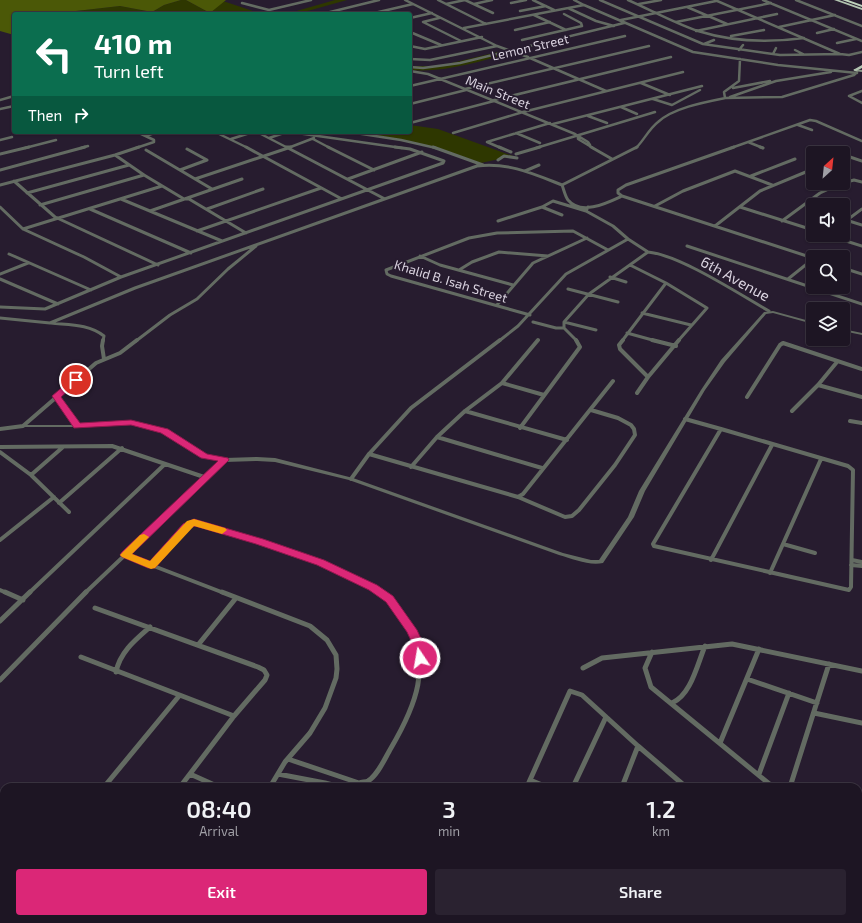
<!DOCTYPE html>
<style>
:root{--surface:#1d1523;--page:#2a2230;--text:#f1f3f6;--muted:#a09fa6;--line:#3b3441;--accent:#db2777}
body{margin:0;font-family:"Exo 2",sans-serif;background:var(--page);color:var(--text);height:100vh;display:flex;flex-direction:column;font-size:15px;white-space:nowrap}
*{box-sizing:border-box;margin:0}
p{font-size:13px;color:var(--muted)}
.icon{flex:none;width:22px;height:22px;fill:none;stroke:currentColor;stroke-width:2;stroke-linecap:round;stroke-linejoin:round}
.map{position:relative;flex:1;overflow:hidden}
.sheet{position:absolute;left:0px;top:783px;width:862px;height:140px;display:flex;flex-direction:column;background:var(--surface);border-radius:12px 12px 0 0;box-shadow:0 1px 3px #0004,0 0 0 1px var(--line)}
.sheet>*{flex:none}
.top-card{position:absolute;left:12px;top:12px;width:400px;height:122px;border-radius:4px;box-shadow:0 1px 3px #0004,0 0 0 1px var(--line);background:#0b6e4f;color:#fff;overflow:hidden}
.needle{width:26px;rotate:27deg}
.buttons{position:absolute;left:806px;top:146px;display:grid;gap:8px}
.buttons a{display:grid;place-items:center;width:44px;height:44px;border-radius:4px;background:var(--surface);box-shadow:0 1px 3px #0004,0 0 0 1px var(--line);font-size:20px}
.pin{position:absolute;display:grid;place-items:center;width:34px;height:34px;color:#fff;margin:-17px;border:2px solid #fff;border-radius:50%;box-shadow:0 1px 4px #0007}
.me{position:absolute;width:44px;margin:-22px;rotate:348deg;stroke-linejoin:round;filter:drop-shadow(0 0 3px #0008)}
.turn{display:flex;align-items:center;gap:14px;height:84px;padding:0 16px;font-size:18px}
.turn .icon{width:52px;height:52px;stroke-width:2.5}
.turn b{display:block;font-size:28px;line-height:34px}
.then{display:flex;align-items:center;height:38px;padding:0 16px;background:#0003;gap:8px;font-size:15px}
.eta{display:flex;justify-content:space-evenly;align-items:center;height:68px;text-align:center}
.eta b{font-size:24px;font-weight:600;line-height:28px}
.primary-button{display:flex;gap:8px;margin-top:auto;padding:8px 16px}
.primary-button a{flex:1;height:46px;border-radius:4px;background:var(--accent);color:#fff;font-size:16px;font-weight:600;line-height:46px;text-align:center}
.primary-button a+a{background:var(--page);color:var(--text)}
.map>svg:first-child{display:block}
.green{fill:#2e3700}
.forest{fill:#4b5807}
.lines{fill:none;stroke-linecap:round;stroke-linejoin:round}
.minor-far3{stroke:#636b62;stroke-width:2.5}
.minor-far2{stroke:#636b62;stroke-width:3}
.minor-far1{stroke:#636b62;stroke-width:4}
.minor{stroke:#636b62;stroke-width:5}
.tertiary{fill:#636b62;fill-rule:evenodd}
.secondary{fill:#889586;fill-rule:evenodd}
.trunk{fill:#b2c4b0;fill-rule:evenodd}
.motorway{fill:#bfd3bc;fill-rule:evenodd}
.route{fill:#db2777;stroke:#8e194d}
.slow{fill:#f59e0b}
.labels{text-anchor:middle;stroke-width:4;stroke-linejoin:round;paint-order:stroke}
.far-street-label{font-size:13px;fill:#d9d2df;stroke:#271c2f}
.street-label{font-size:15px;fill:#d9d2df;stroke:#271c2f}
</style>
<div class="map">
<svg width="862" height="923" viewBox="0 0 862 923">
<rect width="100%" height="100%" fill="#271c2f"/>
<path class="green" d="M181,0h5l24,13 13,-12 39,13h-194l8,-3 44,-5 32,6 12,-7z
M335,0h12l-50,14h-11z
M502,51l11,2c-34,8 -68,20 -103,17v-4h29z
M410,125l28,4 75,27 -37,8 -20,-9 -43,-13 -71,-10h68z"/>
<path class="forest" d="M0,0h181l-17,5 -12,7 -32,-6 -44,5 -8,3h-54v21l-14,-4z
M186,0h40l-16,13z"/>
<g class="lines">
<path class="minor-far3" d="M405,0l92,46 31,11
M438,0l48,24
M465,0l28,13
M533,0l21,10
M574,0l10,5
M600,0l103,44 77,11 60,-1
M628,0c23,10 46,23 70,31 35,11 70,12 106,7
M715,0l125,54 9,1 13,-3
M763,0l99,41
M796,0l66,26
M242,3l27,7 42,-10
M511,3l15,-3
M446,4l19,-4
M474,4l18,-4
M639,4l22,-4
M687,7l40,17
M568,8l28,13 18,5
M520,11l26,-5
M322,14l57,-14
M370,14l43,-10
M534,15l32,15
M410,18l22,-5
M621,20l95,-19
M423,22l38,19
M423,22l16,-4
M676,22l95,-19
M779,27l56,-12
M464,28l120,-23 109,47 85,13 79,8
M515,30l35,-8
M696,31l81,-17
M410,32l31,13
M817,33l17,-4
M731,36l33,-6
M522,40l60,-14 -1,-3 -17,-9
M837,43l19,-4
M704,44l10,-4
M410,46l15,3 57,-12
M739,50l4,-5
M795,50l8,4
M773,54l3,-6
M530,58l76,33
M410,59l20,1 67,-14
M410,67l13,1 37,-5 164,-40
M410,71l18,3 147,60 13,8 2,3
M641,83l29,12
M410,86l215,-50
M733,88l37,-7
M465,89l184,-43
M862,91l-13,5 13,7
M730,97l46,-16 55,-9
M725,98l57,-1 72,-22 3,-3
M653,99l19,6 28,-15
M0,100l14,-4
M494,100l177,-43
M410,104l56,-14
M621,107l16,7
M0,109l14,-3
M588,116l19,7
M410,123l84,-22
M553,124l149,-38
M798,125l14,5
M215,132l33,16
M257,132l31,16
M290,132l112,16
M349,132l52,8 35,8
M453,133l70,-21 160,-40
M516,133l24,10
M146,136l11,-4
M578,136v3l15,9
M269,138l18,-6
M231,139l22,-7
M313,139l17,9
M0,140l12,-3
M748,142l15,6
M25,148l31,-8
M81,148l7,-2
M136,148l18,-6v-2l-17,-8
M288,148l26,-10
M501,148l-14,-6 63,-19
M536,148l119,-36
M636,148c8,-8 13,-19 22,-26 15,-14 47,-20 67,-24l-1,-6 15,-11 1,-22
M731,148l79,-28 6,1 46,20"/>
<path class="minor-far2" d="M246,147l94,51
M286,147h5
M328,147l46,23
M433,147l50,18
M499,147l12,5
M591,147l21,12
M734,147l-108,38 -8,5v3l4,3 191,62
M760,147l3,1
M146,150l66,39
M0,154l29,-7
M516,154l24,-7
M115,155l29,20 40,24h5l57,34
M843,158l7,-1 12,4
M498,160l6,-4 13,2
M0,170l85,-23
M180,170l27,-10 -20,-11
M525,171l14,-6
M751,176l44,-17
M195,179l93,-31 95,50
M348,179l74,-27
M14,181l41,36 103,48
M843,183l11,-3 8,2
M0,185l115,-30 24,-8
M562,185c2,5 3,11 6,15 13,16 39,3 54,-4
M27,193l102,-28
M121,199l101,42
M40,205l104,-30
M655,206l28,-15 52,-20 37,14
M0,207l23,22 61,28 37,20
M542,207l20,8
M740,207l73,23
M90,209l101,44
M207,209l56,-20
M150,211l92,-32
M846,220l16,5
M498,221l44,-14 11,-6 33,10
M782,221l38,-28 22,-10
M843,223l19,-14
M715,226l45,-35 53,-22
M23,229l139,-43
M197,231l124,-43
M827,235l35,11
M687,246l175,58
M648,252c32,3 91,42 121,59
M9,254l82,36
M420,256l20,9 73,20
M630,265l36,18
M843,268l19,6
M459,270l13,-8 27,-10 49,4
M0,274l28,-11
M610,277l16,5
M0,279l58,25
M788,279l25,-20
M666,283l41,25 -29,33
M568,289l50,13
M497,305l36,-42 54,-25
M0,307l45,2 76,-32 322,-114 1,-2 -34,-12 -15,-2
M642,313l49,12
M530,315l-139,-39 -4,-2 -1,-4 83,-32 28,-5 76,-2 35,19
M0,318l50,5 85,-35 342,-122c31,-4 57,8 85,19l75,-38
M533,322l23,6h8
M564,322l32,8
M51,323c19,2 38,1 53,13l-1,5
M627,333l29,8
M136,341l34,-26 27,-16 31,-30 28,-23
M499,341l19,-15 48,-52 62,-35 -15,-13 -27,-15 2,-4
M577,341l-13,-13v-6l25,-28 59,-42 -20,-13
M622,341l44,-58"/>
<path class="minor-far1" d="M103,340l-1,6 2,13
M623,340l-4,5 1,4 28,28 31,-37
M652,340l24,6
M502,383l42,12
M818,385l44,12
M637,393l11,-16
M57,396l20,30
M747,397l33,-52 3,-2 79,26
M465,411l102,29
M792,411l26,-26 19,-23
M685,419l36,10
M850,421l12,2
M520,428l60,-81 -4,-7
M0,429l23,-3 73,-63 24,-10 17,-13
M721,429l127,37 5,4 -2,117 -2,3 -195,-44 -1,-2z
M437,437l105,31
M0,447l112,-1 95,32
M0,452l31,23 38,37
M369,454l149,43 5,-3 90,-113
M411,467l26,-30 28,-26 37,-28 36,-43
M31,475l32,-28
M351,479l18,-25 42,-46 89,-68
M518,497l47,20 7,-1 7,-6 36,-45 20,-30 -1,-6 -3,-4 -13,-7 -27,-8
M59,503l63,-55
M0,540l54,-43
M783,544l32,9
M125,555l99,38
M711,560l61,-115
M852,560l10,2
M851,565l11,1
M151,566l36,-40 7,-4c51,15 102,29 150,51 13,6 26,12 38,20
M770,573l51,-114
M0,590l7,3
M29,593l136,-129
M85,593l140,-133"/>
<path class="minor" d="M5,592l18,8
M222,592l88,34 17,14 9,15 1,14 -1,9 -11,30 -15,25 -25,29 -15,25
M95,608l163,59 6,3 3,5 -2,5 -31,36 -54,71
M0,621l30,-29
M198,645l38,-47
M652,652l-7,16 6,19 122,100
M81,657l153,59
M583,668l19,-10 130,-14 130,27
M116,672c4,-20 19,-32 34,-45
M747,679l70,24
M0,680l86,-88
M672,703c19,-8 25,-38 33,-57
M814,713l48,10
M720,743l39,-94
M638,746l48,41
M288,759l71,24c3,-1 7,-1 9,-2 10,-6 17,-23 23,-33 24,-41 43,-84 13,-128 -6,-11 -13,-20 -24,-28
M190,774l29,13
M278,774l47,9 15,4
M759,774l30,-81
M104,787l75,-91
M527,787l3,-7
M547,787l-17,-7 40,-89 12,4 56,51 -16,41
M573,787l33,-70
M790,787l39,-123
M858,855l4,-16
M691,919l10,4
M732,919l5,4
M179,923l3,-4
M241,923l3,-4
M588,923l1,-4"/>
<path class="tertiary" d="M773,311l40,11v2l-40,-11 -7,1 -41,48 -20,28 -60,101 -11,26 -31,46c-14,3 -30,-4 -44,-8l-210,-75 -74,-18 -18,-1 -32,1 -20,-4 -43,-26 -31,-8 -54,3h-54l-2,-1 2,-1h54l54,-3 35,8 42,26 17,2 32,-1 18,1 78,20 210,75 28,7h8l29,-43 11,-26 62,-101 20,-30 43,-48z
M843,329l19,4v2l-19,-4z
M0,865l4,1v6l-4,-1z
M122,919h13l4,2 1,2h-13l-4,-2z"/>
<path class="secondary" d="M854,69l8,1v2l-8,-1z"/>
<path class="trunk" d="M834,0h5l23,8v2z
M862,65v3l-6,3 -3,-1z"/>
<path class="motorway" d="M842,0h6l14,5v2z"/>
</g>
<path class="route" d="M76,377l4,3 -1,1 -18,16 19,26 51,-3 37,9 39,25 21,4 1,2 -97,94 18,7 33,-37 11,-5 69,20 61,21 53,25 16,11 24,34 7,15 1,13 -1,3 -4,1 -4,-1 -3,-16 -6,-13 -21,-30 -17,-12 -52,-25 -61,-21 -61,-18 -5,2 -35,40h-7l-26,-11 -2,-2 2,-3 96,-91 -17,-3 -40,-25 -30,-8 -57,3 -22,-32 21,-18z"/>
<path class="slow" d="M194,519l31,9 2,2 -5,4 -28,-8 -39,42 -4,1 -29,-12 -2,-2 20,-20 4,-1 5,3 -17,17 18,7 37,-40z"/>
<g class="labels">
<g class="far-street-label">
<text transform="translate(530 47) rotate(-13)" y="5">Lemon Street</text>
<text transform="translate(498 92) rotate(22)" y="5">Main Street</text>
<text transform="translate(451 281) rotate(17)" y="5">Khalid B. Isah Street</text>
</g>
<g class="street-label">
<text transform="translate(735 279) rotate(29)" y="5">6th Avenue</text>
</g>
</g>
</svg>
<div class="buttons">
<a><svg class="needle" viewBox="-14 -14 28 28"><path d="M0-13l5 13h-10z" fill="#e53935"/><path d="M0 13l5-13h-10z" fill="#a09fa6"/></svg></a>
<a><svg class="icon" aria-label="sound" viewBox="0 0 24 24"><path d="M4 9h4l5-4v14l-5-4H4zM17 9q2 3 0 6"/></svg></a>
<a><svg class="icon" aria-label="search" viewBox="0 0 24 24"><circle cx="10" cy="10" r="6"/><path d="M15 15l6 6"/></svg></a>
<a><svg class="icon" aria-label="layers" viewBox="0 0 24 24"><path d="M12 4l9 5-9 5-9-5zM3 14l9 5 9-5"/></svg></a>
</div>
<div class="pin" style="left:76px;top:380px;background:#d93025"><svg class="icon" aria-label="arrive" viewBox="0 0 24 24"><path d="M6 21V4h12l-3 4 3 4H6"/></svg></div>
<svg class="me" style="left:420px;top:658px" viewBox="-20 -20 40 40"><circle r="17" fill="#db2777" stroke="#fff" stroke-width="3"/><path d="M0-11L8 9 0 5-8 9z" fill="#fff"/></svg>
<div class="top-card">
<div class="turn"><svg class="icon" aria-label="left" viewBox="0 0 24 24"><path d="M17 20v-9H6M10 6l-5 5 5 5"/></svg><div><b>410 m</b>Turn left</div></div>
<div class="then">Then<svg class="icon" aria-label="right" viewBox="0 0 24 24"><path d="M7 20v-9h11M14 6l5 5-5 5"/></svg></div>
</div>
<section class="sheet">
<div class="eta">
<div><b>08:40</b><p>Arrival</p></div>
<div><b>3</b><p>min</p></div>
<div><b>1.2</b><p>km</p></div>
</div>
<div class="primary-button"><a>Exit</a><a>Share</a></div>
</section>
</div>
